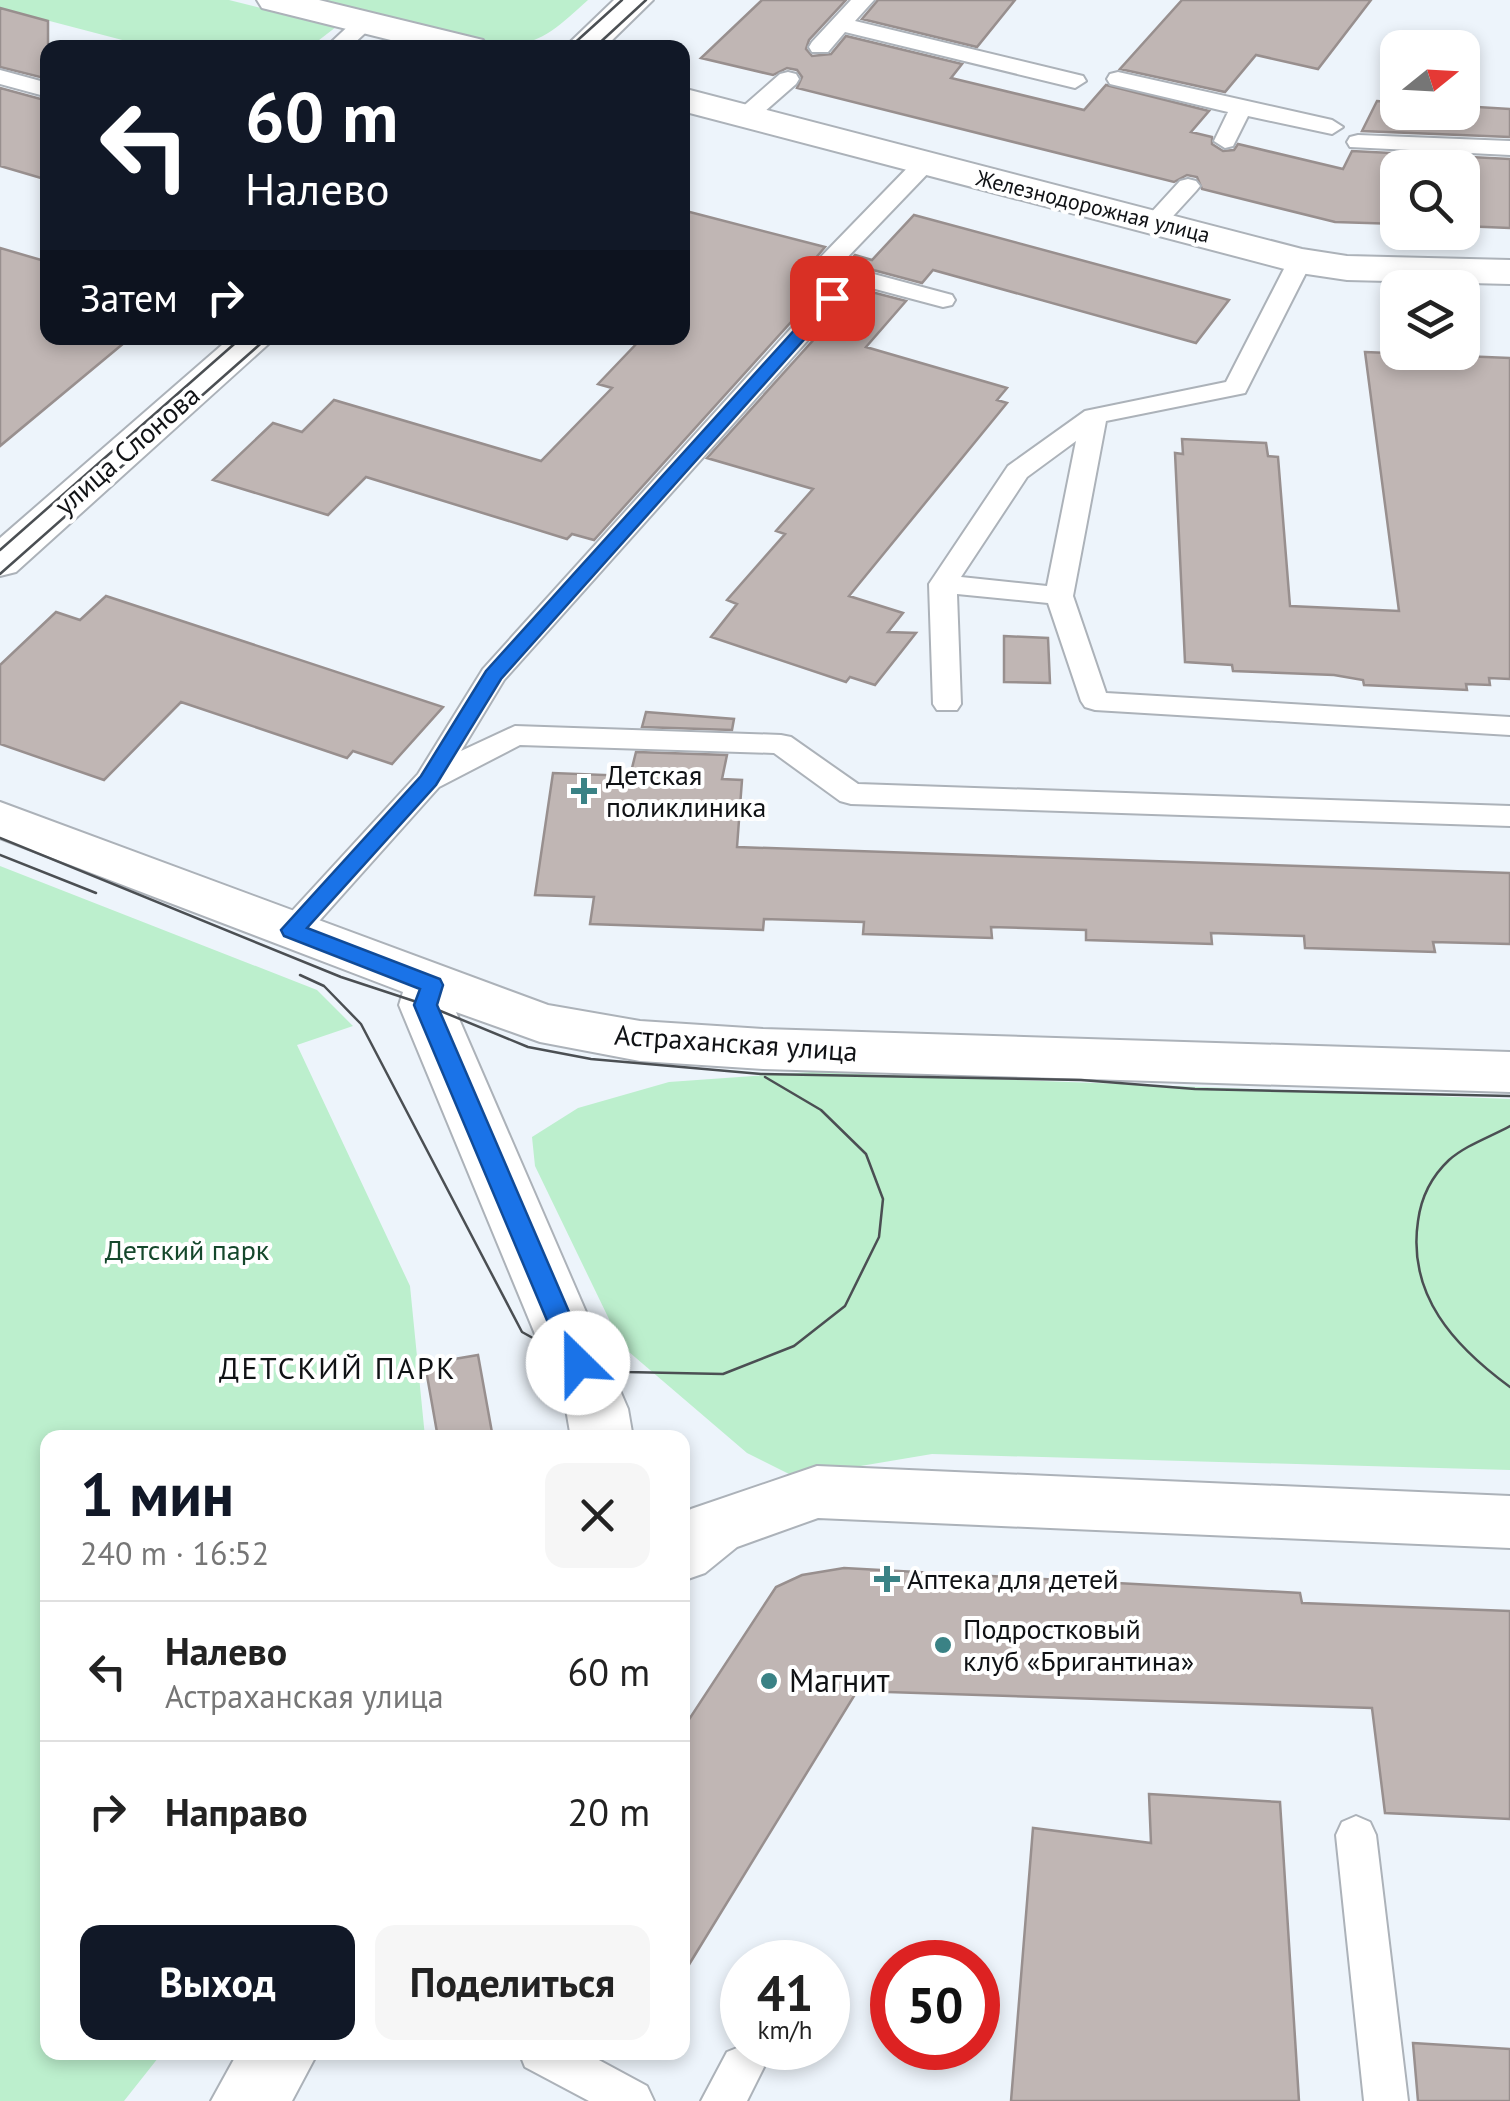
<!DOCTYPE html>
<html lang="ru">
<meta charset="utf-8">
<style>
:root{--surface:#fff;--page:#f6f6f6;--text:#222;--muted:#767676;--line:#e0e0e0;--accent:#111827}
body{margin:0;font-family:"PT Sans",sans-serif;background:var(--page);color:var(--text);height:100vh;display:flex;flex-direction:column;font-size:38px;white-space:nowrap}
*{box-sizing:border-box;margin:0}
p{font-size:32px;color:var(--muted)}
.icon{flex:none;width:55px;height:55px;fill:none;stroke:currentColor;stroke-width:2;stroke-linecap:round;stroke-linejoin:round}
.map{position:relative;flex:1;overflow:hidden}
.drawer{position:absolute;left:40px;top:1430px;width:650px;height:630px;display:flex;flex-direction:column;background:var(--surface);border-radius:20px;box-shadow:0 5px 15px #0003}
.drawer>*{flex:none}
.hud{position:absolute;left:40px;top:40px;width:650px;height:305px;border-radius:20px;box-shadow:0 5px 15px #0003;background:#111827;color:#fff;overflow:hidden}
.needle{width:65px;rotate:72deg}
.controls{position:absolute;left:1380px;top:30px;display:grid;gap:20px}
.controls a{display:grid;place-items:center;width:100px;height:100px;border-radius:20px;background:var(--surface);box-shadow:0 5px 15px #0003;font-size:50px}
.speed{position:absolute;left:720px;top:1940px;display:flex;gap:20px;font-size:50px;font-weight:700;text-align:center}
.speed>*{display:grid;place-content:center;width:130px;height:130px;border-radius:50%;background:var(--surface);box-shadow:0 5px 15px #0003;line-height:1}
.speed small{font-size:25px;font-weight:400}
.speed .limit{border:15px solid #d22;background:#fff;color:#111}
.pin{position:absolute;display:grid;place-items:center;width:85px;height:85px;color:#fff;margin:-42px;border-radius:20px;box-shadow:0 5px 15px #0006}
.me{position:absolute;width:110px;margin:-55px;rotate:337deg;stroke-linejoin:round;filter:drop-shadow(0 0 8px #0008)}
.turn{display:flex;align-items:center;gap:35px;height:210px;padding:0 40px;font-size:45px}
.turn .icon{width:130px;height:130px;stroke-width:2.5}
.turn b{display:block;font-size:70px;line-height:85px}
.then{display:flex;align-items:center;height:95px;padding:0 40px;background:#0003;gap:20px;font-size:38px}
.round{display:grid;place-items:center;flex:none;width:105px;height:105px;border-radius:20px;background:var(--page)}
.headline{display:flex;align-items:center;justify-content:space-between;height:170px;padding:0 40px}
h1{font-size:60px;font-weight:600;line-height:75px;color:var(--accent)}
.action{display:flex;gap:20px;margin-top:auto;padding:20px 40px}
.action a{flex:1;height:115px;border-radius:20px;background:var(--accent);color:#fff;font-size:40px;font-weight:600;line-height:115px;text-align:center}
.action a+a{background:var(--page);color:var(--text)}
ul{padding:0;list-style:none}
li{display:flex;align-items:center;gap:30px;height:140px;padding:0 40px;border-top:2px solid var(--line)}
li div{flex:1}
li b{display:block;font-size:38px}
li em{font-style:normal}
.map>svg:first-child{display:block}
.green{fill:#bcefcd}
.building{fill:#c0b6b4;stroke:#988f8e;stroke-width:2.5}
.lines{fill:none;stroke-linecap:round;stroke-linejoin:round}
.lane-casing{stroke:#acb2b9;stroke-width:4}
.street-casing{stroke:#acb2b9;stroke-width:4}
.secondary-casing{stroke:#acb2b9;stroke-width:4}
.lane{fill:#fff;fill-rule:evenodd}
.street{fill:#fff;fill-rule:evenodd}
.secondary{fill:#fff;fill-rule:evenodd}
.tram{stroke:#4b4f53;stroke-width:2.5}
.route{fill:#1a73e8;stroke:#114b97;stroke-width:2.5}
.poi-dot{fill:#3a8285;stroke:#fff;stroke-width:4}
.labels{text-anchor:middle;stroke-width:8;stroke-linejoin:round;paint-order:stroke}
.far-street-label{font-size:22px;fill:#101215;stroke:#fff}
.street-label{font-size:28px;fill:#101215;stroke:#fff}
.poi-label{font-size:28px;fill:#101215;stroke:#fff;text-anchor:start}
.park-label{font-size:28px;fill:#15482c;stroke:#fff}
.neighbourhood-label{font-size:30px;letter-spacing:2.5px;fill:#101215;stroke:#fff}
.near-poi-label{font-size:32px;fill:#101215;stroke:#fff;text-anchor:start}
</style>
<div class="map">
<svg width="1510" height="2101" viewBox="0 0 1510 2101">
<rect width="100%" height="100%" fill="#edf4fb"/>
<path class="green" d="M0,0h229l107,27 -26,20h-161l-149,-39z
M320,0h268c-26,23 -45,44 -81,46z
M0,866l317,124 36,36 -56,19 113,241 15,151 -377,1v614l114,1 -38,48h-124z
M812,1072l698,27v371l-578,-16 -137,23 -48,-24 -125,-107 -87,-180 -3,-29 46,-29 91,-26z"/>
<path class="building" d="M762,0h84l-37,40 -3,9 6,7 19,-2 15,-18 116,28 -11,14 133,32 22,-25 103,26 -18,21 21,5v7l11,7 11,-1 4,-6 105,25 9,-18 158,8v69l-48,-2v-58h-64v56l-63,-2 -133,-33 -5,-12 -10,-2 -13,7 -377,-94 5,-11 -5,-7 -10,-2 -14,7 -72,-17z
M878,0h137l-38,47 -115,-28z
M1182,0h189l-53,69 -62,-14 -31,37 -105,-23z
M0,8l48,13v58l-48,-12z
M0,88l48,13v79l-48,-14z
M1377,101l21,2v9h64v-6l48,3v28l-148,-6z
M682,210l143,37 -16,19 5,11 92,24 -40,46 141,41 -10,12 10,3 -158,193 54,17 -15,19 28,1 -41,52 -25,-8 -4,5 -135,-45 26,-33 -10,-4 58,-66 -9,-3 37,-42 -106,-31 137,-152 4,-9 -14,-9 -14,2 -226,250 -22,-6 -5,5 -201,-62 -38,38 -115,-35 60,-57 29,9 32,-32 207,61 71,-73 -14,-4 44,-46h40z
M914,215l315,85 -33,43 -263,-73 -11,13 -75,-20 8,-8 17,5z
M0,248l48,14v76h82l-130,108z
M1365,352l145,6v321l-21,-1 1,7 -24,-1 1,6 -103,-5 -1,-5 -29,-5 -101,-4 -1,-6 -47,-3 -10,-209 8,1 -1,-15 84,4 2,13 10,1 12,149 109,5z
M106,596l337,111 -51,57 -39,-13 -6,7 -166,-56 -77,78 -104,-36v-79l56,-53 24,8z
M1004,636l44,2 2,45 -46,-1z
M646,712l88,7 -2,11 -90,-3z
M636,752l91,3 -5,24 20,1 -5,67 773,26v71l-77,-2 2,10 -130,-4 -1,-12 -93,-3 1,11 -126,-4v-10l-95,-3 1,11 -129,-4 1,-12 -100,-3 -1,11 -173,-6 4,-27 -59,-2 18,-122 77,3z
M478,1355l15,83h-55l-13,-74z
M844,1568l456,25 2,10 208,8v208l-125,-6 -13,-105 -515,-17 -175,285v-246l94,-143 26,-12z
M1149,1794l131,8 19,299h-288l22,-273 118,15z
M1413,2043l97,6v52h-92z"/>
<g class="lines">
<g class="lane-casing">
<path id="lane" d="M851,0h23l-19,21 228,55 3,5 -11,7 -230,-56 -17,20h-16l-3,-5 3,-5z
M366,16l11,6 -28,26h-24l33,-31z
M0,70l48,13v14l-48,-13z
M788,72l8,2 3,5 -3,5 -41,36h-16l-3,-5 3,-5 41,-36z
M1118,72l214,48 11,7 -11,7 -84,-18 -15,30 -8,2 -11,-7 14,-29 -118,-28 -3,-5 3,-5z
M1358,135l152,6v14l-160,-8 -3,-5 3,-5z
M925,156l11,7 -3,5 -93,97 112,30 3,5 -3,5 -9,2 -128,-34 -3,-5 3,-5 102,-105z
M1188,179l8,2 4,5 -4,5 -32,35h-16l-4,-5 4,-5 32,-35z
M1300,254l12,7 -67,132 -139,28 -33,175 33,97 404,24v18l-415,-25 -10,-3 -4,-6 -33,-98 -91,-9 4,110 -4,6h-20l-4,-6 -4,-120 79,-118 77,-55 141,-29 62,-121zM1076,441l-29,145 -86,-9 66,-100z
M832,291l12,7 -3,5 -337,377 -43,71 54,-25 266,9 10,2 67,47 652,22v20l-659,-22 -11,-3 -66,-48 -254,-8 -81,42 -136,152 -11,3 -11,-3 -5,-8 5,-8 137,-149 65,-105 340,-376z
M1356,1816l14,6 6,13 32,266h-44l-28,-266 6,-13z
M742,2046l15,6 7,15 -17,34h-46l26,-49z
M519,2052h65l63,34 7,15h-65l-64,-34z"/>
</g>
<g class="street-casing">
<path id="street" d="M257,0h62l164,40 5,8h-65l-161,-40z
M614,0h39l-49,48h-40z
M682,88l620,161 45,7 163,4v24l-163,-4 -47,-7 -618,-162z
M230,338h45l-259,234 -16,4v-38z"/>
</g>
<g class="secondary-casing">
<path id="secondary" d="M0,802l548,203 92,16 123,8 747,23v40l-747,-23 -123,-8 -100,-19 -84,-30 172,397 5,29h-62l-5,-29 -167,-404 4,-13 -403,-154z
M817,1466l693,30v52l-692,-30 -81,29 -32,26 -23,8v-65l9,-7z
M238,2052h80l-26,49h-81z"/>
</g>
<use href="#lane" class="lane"/>
<use href="#street" class="street"/>
<use href="#secondary" class="secondary"/>
<path class="tram" d="M569,48l53,-48
M594,48l52,-48
M0,550l241,-212
M0,574l267,-236
M0,838l341,139 85,28 102,42 63,12 170,15 320,6 114,9 315,7
M0,855l96,38
M300,975l24,11 37,38 161,308 56,31 48,9 97,2 71,-28 51,-40 34,-69 4,-38 -17,-45 -45,-44 -56,-33
M1510,1126c-20,11 -44,19 -61,34 -17,16 -28,38 -31,61 -11,74 36,125 92,166"/>
</g>
<path class="route" d="M826,295l15,3 -340,381 -65,106 -129,143 133,51 3,6 -6,20 154,358 -4,7h-18l-4,-7 -151,-358 6,-16 -136,-53 -3,-6 140,-154 65,-105z"/>
<g class="poi-dot">
<path d="M579 776h10v10h10v10h-10v10h-10v-10h-10v-10h10z"/>
<path d="M882 1564h10v10h10v10h-10v10h-10v-10h-10v-10h10z"/>
<circle cx="943" cy="1645" r="10"/>
<circle cx="769" cy="1681" r="10"/>
</g>
<g class="labels">
<g class="far-street-label">
<text transform="translate(1093 206) rotate(14)" y="8">Железнодорожная улица</text>
</g>
<g class="street-label">
<text transform="translate(127 450) rotate(-41)" y="10">улица Слонова</text>
<text transform="translate(736 1043) rotate(4)" y="10">Астраханская улица</text>
</g>
<g class="poi-label">
<text x="606" y="785">Детская<tspan x="606" dy="32">поликлиника</tspan></text>
<text x="907" y="1589">Аптека для детей</text>
<text x="963" y="1639">Подростковый<tspan x="963" dy="32">клуб «Бригантина»</tspan></text>
</g>
<g class="park-label">
<text x="187" y="1260">Детский парк</text>
</g>
<g class="neighbourhood-label">
<text x="338" y="1379">ДЕТСКИЙ ПАРК</text>
</g>
<g class="near-poi-label">
<text x="789" y="1692">Магнит</text>
</g>
</g>
</svg>
<div class="controls">
<a><svg class="needle" viewBox="-14 -14 28 28"><path d="M0-13l5 13h-10z" fill="#e53935"/><path d="M0 13l5-13h-10z" fill="#767676"/></svg></a>
<a><svg class="icon" aria-label="search" viewBox="0 0 24 24"><circle cx="10" cy="10" r="6"/><path d="M15 15l6 6"/></svg></a>
<a><svg class="icon" aria-label="layers" viewBox="0 0 24 24"><path d="M12 4l9 5-9 5-9-5zM3 14l9 5 9-5"/></svg></a>
</div>
<div class="speed"><div>41<small>km/h</small></div><div class="limit">50</div></div>
<div class="pin" style="left:832px;top:298px;background:#d93025"><svg class="icon" aria-label="arrive" viewBox="0 0 24 24"><path d="M6 21V4h12l-3 4 3 4H6"/></svg></div>
<svg class="me" style="left:578px;top:1363px" viewBox="-20 -20 40 40"><circle r="19" fill="#fff"/><path d="M0-13L10 11 0 6-10 11z" fill="#1a73e8"/></svg>
<div class="hud">
<div class="turn"><svg class="icon" aria-label="left" viewBox="0 0 24 24"><path d="M17 20v-9H6M10 6l-5 5 5 5"/></svg><div><b>60 m</b>Налево</div></div>
<div class="then">Затем<svg class="icon" aria-label="right" viewBox="0 0 24 24"><path d="M7 20v-9h11M14 6l5 5-5 5"/></svg></div>
</div>
<section class="drawer">
<div class="headline"><div><h1>1 мин</h1><p>240 m · 16:52</p></div><a class="round"><svg class="icon" aria-label="close" viewBox="0 0 24 24"><path d="M6 6l12 12M18 6L6 18"/></svg></a></div>
<ul>
<li><svg class="icon" aria-label="left" viewBox="0 0 24 24"><path d="M17 20v-9H6M10 6l-5 5 5 5"/></svg><div><b>Налево</b><p>Астраханская улица</p></div><em>60 m</em></li>
<li><svg class="icon" aria-label="right" viewBox="0 0 24 24"><path d="M7 20v-9h11M14 6l5 5-5 5"/></svg><div><b>Направо</b></div><em>20 m</em></li>
</ul>
<div class="action"><a>Выход</a><a>Поделиться</a></div>
</section>
</div>
